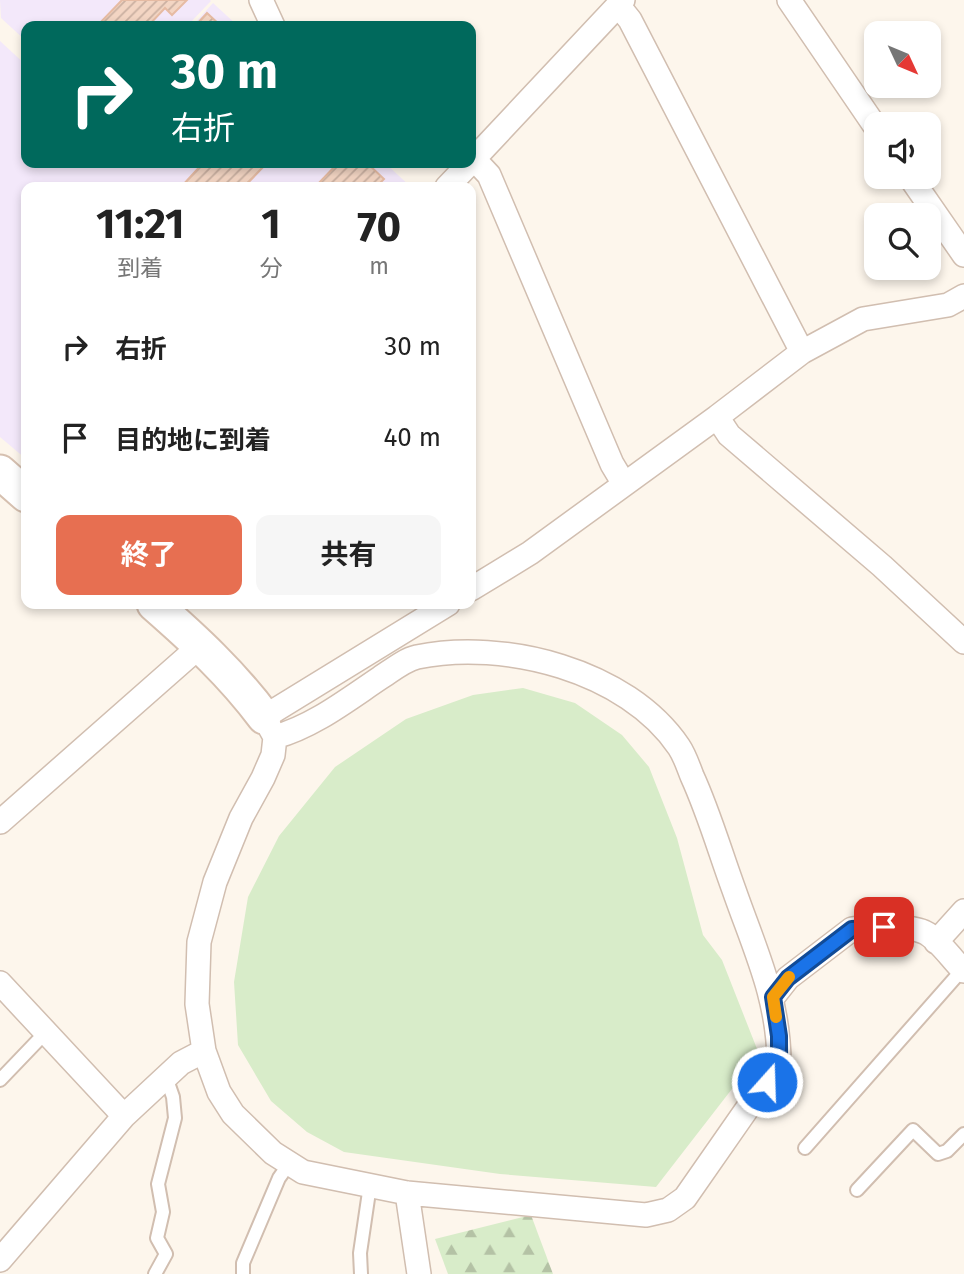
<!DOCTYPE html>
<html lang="ja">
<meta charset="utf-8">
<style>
:root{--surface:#fff;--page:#f6f6f6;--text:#222;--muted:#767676;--accent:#e76f51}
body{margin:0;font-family:"Fira Sans","Noto Sans JP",sans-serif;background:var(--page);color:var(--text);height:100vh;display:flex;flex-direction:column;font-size:26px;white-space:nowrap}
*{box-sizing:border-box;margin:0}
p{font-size:23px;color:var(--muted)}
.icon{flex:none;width:38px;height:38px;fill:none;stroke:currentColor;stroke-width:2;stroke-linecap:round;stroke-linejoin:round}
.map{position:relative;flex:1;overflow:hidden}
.panel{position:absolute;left:21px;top:182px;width:455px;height:427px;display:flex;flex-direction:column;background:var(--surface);border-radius:14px;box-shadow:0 4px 10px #0003}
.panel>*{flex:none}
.top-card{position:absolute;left:21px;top:21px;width:455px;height:147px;border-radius:14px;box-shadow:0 4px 10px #0003;background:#00695c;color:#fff;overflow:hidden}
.needle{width:46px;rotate:134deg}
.buttons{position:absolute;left:864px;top:21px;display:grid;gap:14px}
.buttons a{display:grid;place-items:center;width:77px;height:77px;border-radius:14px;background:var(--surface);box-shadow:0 4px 10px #0003;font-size:35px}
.pin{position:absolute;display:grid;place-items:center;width:60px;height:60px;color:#fff;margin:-30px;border-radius:14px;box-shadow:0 4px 10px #0006}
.me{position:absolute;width:77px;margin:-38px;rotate:20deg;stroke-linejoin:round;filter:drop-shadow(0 0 5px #0008)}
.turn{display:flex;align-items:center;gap:24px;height:147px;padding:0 35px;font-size:32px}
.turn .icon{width:91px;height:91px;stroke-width:2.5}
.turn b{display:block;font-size:49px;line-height:60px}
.eta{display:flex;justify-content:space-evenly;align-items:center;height:119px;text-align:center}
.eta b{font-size:42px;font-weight:700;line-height:49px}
.button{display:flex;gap:14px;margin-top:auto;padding:14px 35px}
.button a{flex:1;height:80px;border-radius:14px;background:var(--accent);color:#fff;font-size:28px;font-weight:700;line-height:80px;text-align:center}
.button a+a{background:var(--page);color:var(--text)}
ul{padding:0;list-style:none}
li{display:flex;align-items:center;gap:21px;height:91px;padding:0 35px}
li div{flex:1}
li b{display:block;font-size:26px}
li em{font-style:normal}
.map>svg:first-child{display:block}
.education{fill:#f3e8fa}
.forest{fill:url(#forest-firs)}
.garden{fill:#d8ecc9}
.building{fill:url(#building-hatch);stroke:#e6bba3;stroke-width:2}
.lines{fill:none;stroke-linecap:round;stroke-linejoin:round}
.lane-casing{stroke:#d1beb0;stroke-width:16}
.street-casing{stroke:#d1beb0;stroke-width:26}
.secondary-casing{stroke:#d6c0b0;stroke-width:37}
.lane{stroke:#fff;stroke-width:12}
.street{stroke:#fff;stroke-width:23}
.secondary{stroke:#fff;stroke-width:33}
.route-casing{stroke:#114b97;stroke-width:18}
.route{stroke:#1a73e8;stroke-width:12}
.slow{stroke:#f59e0b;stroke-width:12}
</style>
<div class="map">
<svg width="964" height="1274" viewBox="0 0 964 1274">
<defs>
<pattern id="forest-firs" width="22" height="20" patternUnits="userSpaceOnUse" patternTransform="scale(1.75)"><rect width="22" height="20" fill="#d8ecc9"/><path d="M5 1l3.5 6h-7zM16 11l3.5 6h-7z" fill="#b4c2a5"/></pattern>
<pattern id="building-hatch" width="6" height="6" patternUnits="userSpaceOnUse" patternTransform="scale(1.75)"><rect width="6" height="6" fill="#f3d5c3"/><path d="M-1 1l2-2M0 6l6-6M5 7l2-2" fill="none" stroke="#cab0a1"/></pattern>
</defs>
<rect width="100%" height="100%" fill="#fdf6ec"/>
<path class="education" d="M0,0h210l1,1 -24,25h-161v15l-25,-23z
M213,3l25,23h-46z
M0,41l26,24v98h359l26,24h-385v272l-26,-22z"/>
<path class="forest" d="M531,1215l22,59h-105l-13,-35z"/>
<path class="garden" d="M523,688l52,15 47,32 27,32 28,71 26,97 19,25 37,94 -103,133 -156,-13 -156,-22 -37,-20 -36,-31 -33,-56 -4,-63 14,-85 31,-61 56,-69 71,-48 67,-24z"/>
<path class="building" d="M122,0h65l-15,15 -7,-7 -17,18h-51z
M207,13l14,13h-26z
M203,163h64l-23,24h-63z
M338,163h29l17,16 -8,8h-61z"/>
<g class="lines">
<g class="lane-casing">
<path id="lane" d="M0,1080l46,-48
M805,1148l157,-178
M857,1190l56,-60 25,24 9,-3 17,-17
M155,1274l11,-20 -9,-16 6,-26 -5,-28 17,-66 -2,-21 -7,-20
M243,1274v-11l36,-85 10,-14
M361,1274l-1,-21 10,-68"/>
</g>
<g class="street-casing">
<path id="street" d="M261,0l12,26
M789,0l88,129
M618,5l12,15 172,332
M474,159l15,16 123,289 12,20
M471,162l152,-162
M910,177l54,78
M447,187l23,-24
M717,417l12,18 153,131 82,76
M471,589l59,-36 187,-136 85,-65 61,-33 85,-14 16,-9
M275,737c39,-11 72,-37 105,-59 11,-7 24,-18 37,-21 87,-18 210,13 262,90 6,9 9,19 13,29 17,37 28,76 42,114 21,60 45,109 45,173l-94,135 -17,12 -22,5 -239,-22 -104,-21 -30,-19 -40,-39 -14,-22 -15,-41 -7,-47 2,-62 16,-60 26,-64 22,-40 10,-23 2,-18 -11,-20 184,-113
M0,822l201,-177
M936,942l28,-31
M0,983l124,133 57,-53 23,-12
M773,997l15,-19 64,-49c17,-3 56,-4 72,3 15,7 28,28 40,39
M407,1193l12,81
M0,1260l124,-144"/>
</g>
<g class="secondary-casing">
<path id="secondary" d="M0,472l26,23
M154,604c40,35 78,70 110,113"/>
</g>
<use href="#lane" class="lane"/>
<use href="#street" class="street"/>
<use href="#secondary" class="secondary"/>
</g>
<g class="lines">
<g class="route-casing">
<path id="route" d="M767,1082l12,-19v-27l-6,-39 15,-19 64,-49 32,-2"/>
</g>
<use href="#route" class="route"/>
<path class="slow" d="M776,1017l-3,-20 16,-20"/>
</g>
</svg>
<div class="buttons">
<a><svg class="needle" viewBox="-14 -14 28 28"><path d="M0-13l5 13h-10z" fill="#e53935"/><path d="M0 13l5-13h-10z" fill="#767676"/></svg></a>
<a><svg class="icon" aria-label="sound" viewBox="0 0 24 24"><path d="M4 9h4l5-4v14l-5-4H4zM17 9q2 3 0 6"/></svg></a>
<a><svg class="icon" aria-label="search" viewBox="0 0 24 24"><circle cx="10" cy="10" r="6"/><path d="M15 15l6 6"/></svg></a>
</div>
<div class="pin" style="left:884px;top:927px;background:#d93025"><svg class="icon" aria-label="arrive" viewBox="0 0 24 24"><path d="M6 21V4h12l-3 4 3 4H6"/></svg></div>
<svg class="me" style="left:767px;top:1082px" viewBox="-20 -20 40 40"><circle r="17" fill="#1a73e8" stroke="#fff" stroke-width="3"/><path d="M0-11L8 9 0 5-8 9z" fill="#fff"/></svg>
<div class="top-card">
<div class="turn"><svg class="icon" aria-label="right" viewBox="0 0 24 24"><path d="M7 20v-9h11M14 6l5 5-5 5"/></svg><div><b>30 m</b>右折</div></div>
</div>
<section class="panel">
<div class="eta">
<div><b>11:21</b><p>到着</p></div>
<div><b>1</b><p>分</p></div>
<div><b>70</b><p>m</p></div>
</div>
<ul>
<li><svg class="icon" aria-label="right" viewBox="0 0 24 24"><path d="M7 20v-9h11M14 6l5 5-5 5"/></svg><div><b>右折</b></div><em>30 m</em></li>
<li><svg class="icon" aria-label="arrive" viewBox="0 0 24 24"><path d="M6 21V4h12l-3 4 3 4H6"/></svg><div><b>目的地に到着</b></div><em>40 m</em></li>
</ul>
<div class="button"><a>終了</a><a>共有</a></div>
</section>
</div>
